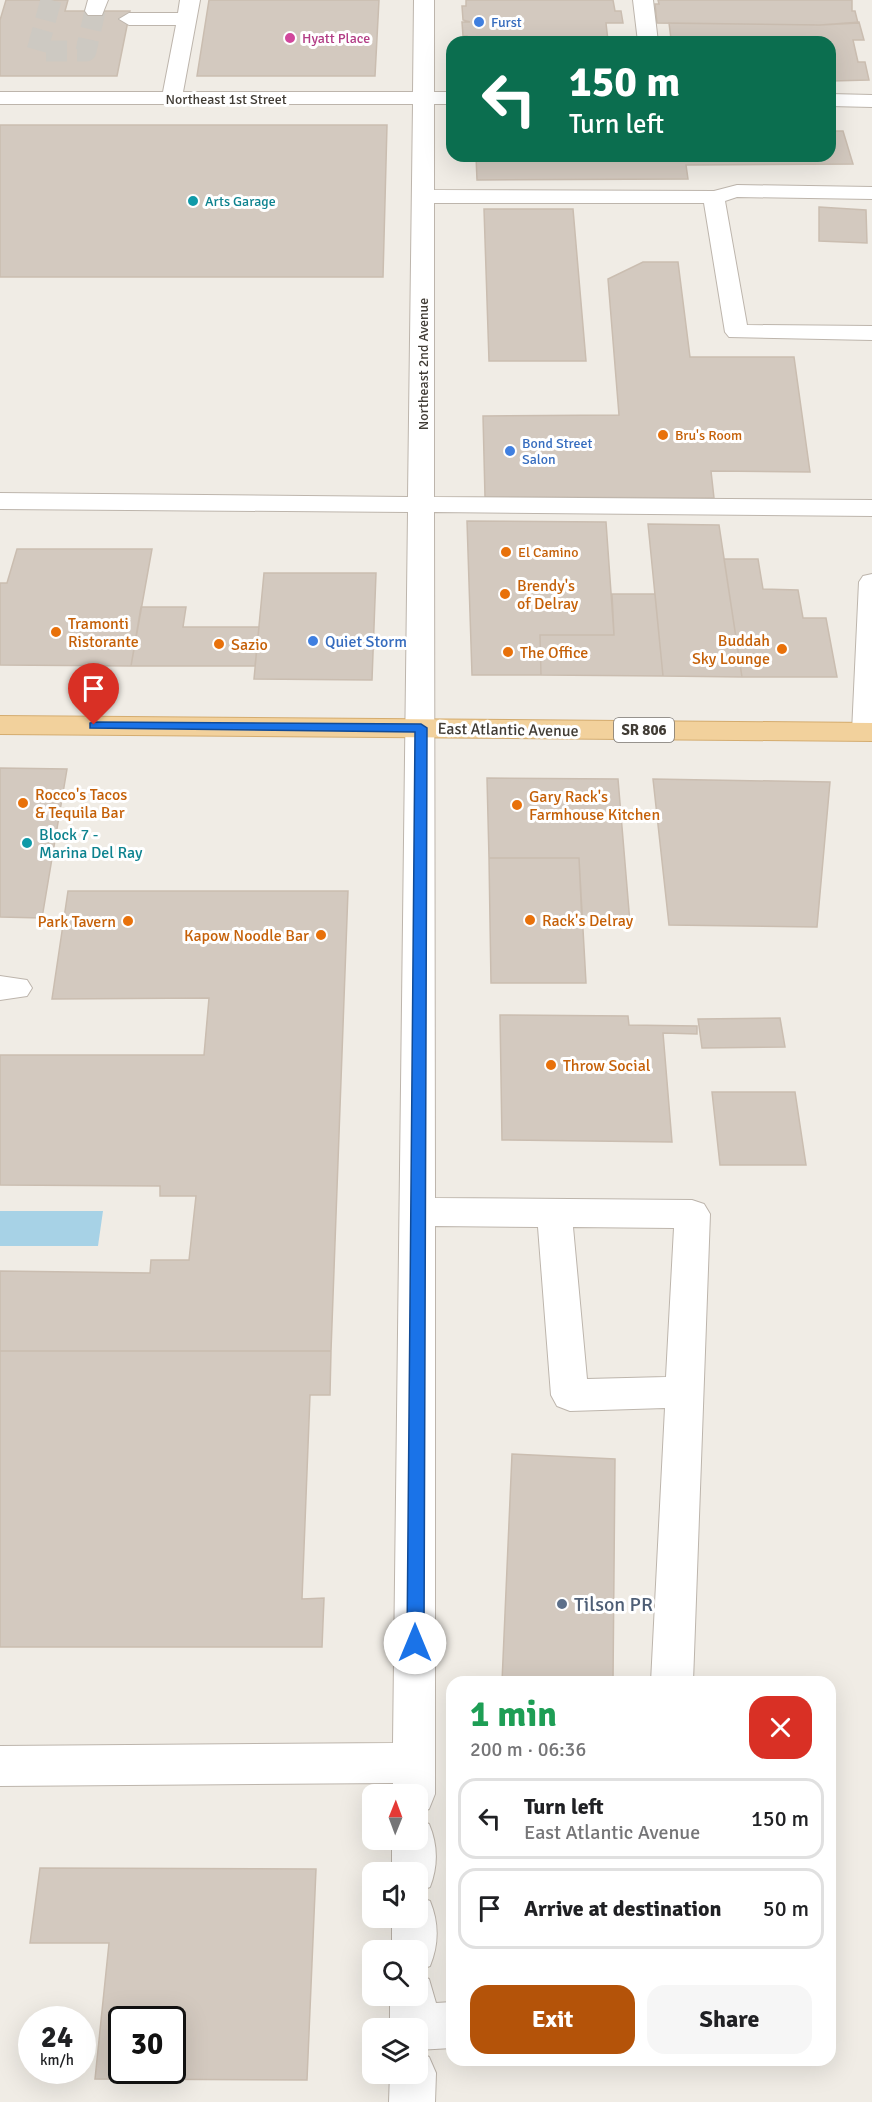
<!DOCTYPE html>
<meta charset="utf-8">
<style>
:root{--surface:#fff;--page:#f6f6f6;--text:#202124;--muted:#757577;--line:#e0e0e0;--accent:#b45309}
body{margin:0;font-family:Signika,sans-serif;background:var(--page);color:var(--text);height:100vh;display:flex;flex-direction:column;font-size:22px;white-space:nowrap}
*{box-sizing:border-box;margin:0}
p{font-size:20px;color:var(--muted)}
.icon{flex:none;width:33px;height:33px;fill:none;stroke:currentColor;stroke-width:2;stroke-linecap:round;stroke-linejoin:round}
.map{position:relative;flex:1;overflow:hidden}
.side{position:absolute;left:446px;top:1676px;width:390px;height:390px;display:flex;flex-direction:column;background:var(--surface);border-radius:18px;box-shadow:0 6px 24px #0002}
.side>*{flex:none}
.guide{position:absolute;left:446px;top:36px;width:390px;height:126px;border-radius:18px;box-shadow:0 6px 24px #0002;background:#0b6e4f;color:#fff;overflow:hidden}
.needle{width:39px;rotate:1deg}
.tools{position:absolute;left:362px;top:1784px;display:grid;gap:12px}
.tools a{display:grid;place-items:center;width:66px;height:66px;border-radius:12px;background:var(--surface);box-shadow:0 6px 24px #0002;font-size:30px}
.speed{position:absolute;left:18px;top:2006px;display:flex;gap:12px;font-size:30px;font-weight:700;text-align:center}
.speed>*{display:grid;place-content:center;width:78px;height:78px;border-radius:50%;background:var(--surface);box-shadow:0 6px 24px #0002;line-height:1}
.speed small{font-size:15px;font-weight:400}
.speed .limit{border:3px solid #111;border-radius:9px;background:#fff;color:#111}
.pin{position:absolute;display:grid;place-items:center;width:51px;height:51px;color:#fff;margin:-62px -26px;border-radius:50% 50% 50% 0;rotate:-45deg;box-shadow:0 0 6px #0007}
.pin .icon{rotate:45deg}
.me{position:absolute;width:66px;margin:-33px;rotate:0deg;stroke-linejoin:round;filter:drop-shadow(0 0 4px #0008)}
.turn{display:flex;align-items:center;gap:21px;height:126px;padding:0 24px;font-size:27px}
.turn .icon{width:78px;height:78px;stroke-width:2.5}
.turn b{display:block;font-size:42px;line-height:51px}
.round{display:grid;place-items:center;flex:none;width:63px;height:63px;border-radius:18px;background:var(--page)}
.overview{display:flex;align-items:center;justify-content:space-between;height:102px;padding:0 24px}
h1{font-size:36px;font-weight:800;line-height:45px;color:#1e9e55}
.cta{display:flex;gap:12px;margin-top:auto;padding:12px 24px}
.cta a{flex:1;height:69px;border-radius:18px;background:var(--accent);color:#fff;font-size:24px;font-weight:800;line-height:69px;text-align:center}
.cta a+a{background:var(--page);color:var(--text)}
ul{padding:0;list-style:none}
li{display:flex;align-items:center;gap:18px;height:81px;margin:0 12px 9px;padding:0 12px;border:3px solid var(--line);border-radius:18px}
li div{flex:1}
li b{display:block;font-size:22px}
li em{font-style:normal}
.map>svg:first-child{display:block}
.water{fill:#a7d2e6}
.building{fill:#d3c9bf;stroke:#cabdb0;stroke-width:1.5;fill-rule:evenodd}
.lines{fill:none;stroke-linecap:round;stroke-linejoin:round}
.minor-tunnel{stroke:#cdc9c2;stroke-width:21;stroke-dasharray:21 10;stroke-linecap:butt}
.minor-casing{stroke:#bdb5ac;stroke-width:2}
.major-casing{stroke:#d4ac6f;stroke-width:2}
.minor{fill:#fff;fill-rule:evenodd}
.major{fill:#f2d19c;fill-rule:evenodd}
.route{fill:#1a73e8;stroke:#114b97;stroke-width:1.5}
.shop-dot{fill:#3f7fe0;stroke:#fff;stroke-width:2}
.hotel-dot{fill:#d1479c;stroke:#fff;stroke-width:2}
.culture-dot{fill:#0f9aa8;stroke:#fff;stroke-width:2}
.food-dot{fill:#e8710a;stroke:#fff;stroke-width:2}
.service-dot{fill:#5c6f8a;stroke:#fff;stroke-width:2}
.labels{text-anchor:middle;stroke-width:6;stroke-linejoin:round;paint-order:stroke}
.far-shop-label{font-size:14px;fill:#366cbe;stroke:#fff;text-anchor:start}
.far-hotel-label{font-size:14px;fill:#b23c85;stroke:#fff;text-anchor:start}
.far-street-label{font-size:14px;fill:#413c35;stroke:#fff}
.far-culture-label{font-size:14px;fill:#0d838f;stroke:#fff;text-anchor:start}
.far-food-label{font-size:14px;fill:#c56008;stroke:#fff;text-anchor:start}
.shield{fill:#fff;stroke:#7a7672;stroke-width:1.5}
.shield-label{font-size:15px;font-weight:bold;fill:#413c35}
.food-label{font-size:16px;fill:#c56008;stroke:#fff;text-anchor:start}
.shop-label{font-size:16px;fill:#366cbe;stroke:#fff;text-anchor:start}
.street-label{font-size:16px;fill:#413c35;stroke:#fff}
.culture-label{font-size:16px;fill:#0d838f;stroke:#fff;text-anchor:start}
.near-service-label{font-size:20px;fill:#4e5e75;stroke:#fff;text-anchor:start}
</style>
<div class="map">
<svg width="872" height="2102" viewBox="0 0 872 2102">
<rect width="100%" height="100%" fill="#f0ece5"/>
<path class="water" d="M0,1211h103l-5,35h-98z"/>
<path class="building" d="M6,0h62l-3,11h65l-13,65h-117v-56z
M209,0h170l-4,76h-178z
M466,0h147l2,11h6l2,12h-17l2,18 -51,-2v3h-90v-6h-4l-1,-14h8l-7,-2 -1,-14h4z
M658,0h194v11h3l3,12 -38,2 -163,-2 -2,-19h4z
M859,22l5,18h-11l5,22h7l4,18 -38,1 -1,-39h-149v-3h-10l-2,-16 151,2z
M0,125h387l-4,152h-383z
M830,131h13l10,33 -167,1 2,14 -211,1 -1,-24h354z
M819,207l47,3 1,33 -48,-2z
M484,209h89l13,152h-97z
M643,262h35l12,95h104l16,115 -99,-1 3,27 -229,-1 -2,-81 136,-1 -11,-136z
M467,521l139,1 8,113h-74l1,40h-69z
M648,524l71,1 23,152 -79,-1z
M17,549h135l-21,117 -131,-1v-82h7z
M724,559h34l5,30 35,1 5,28h23l11,59h-95z
M264,573h112l-4,107 -118,-1z
M612,594h43l8,82 -122,-1 -1,-40h74z
M141,607h45l-3,20h76l-4,39h-124z
M0,768l67,1 -25,149 -42,-1z
M487,778l131,1 12,144h-48l-3,-65h-90z
M653,779l177,3 -13,145 -148,-2z
M489,858h90l7,125h-95z
M68,891h280l-17,460h-331v-80l150,2 1,-13h38l7,-64h-36v-10l-160,-1v-130h204l5,-57 -157,1z
M500,1015l128,1 1,9 68,1v8l-34,-1 9,109 -170,-2z
M780,1018l5,29 -83,1 -4,-29z
M712,1092h83l11,73h-86z
M0,1351h331l-1,44h-20l-8,204 22,-1 -2,49h-322z
M512,1454l103,5 -2,223h-111z
M40,1868l276,1 -9,211 -212,-1 14,-136h-79zM122,2019h50v51h-50z"/>
<g class="lines">
<path class="minor-tunnel" d="M51,0l-14,51h49l9,-40"/>
<g class="minor-casing">
<path id="minor" d="M88,0h20l-6,15h-14l-3,-4z
M180,0h20l-17,92h230l1,-92h20v92h18v12h-18v86l280,1 23,-6 135,2v12l-135,-2 -12,4 22,124 125,1v14l-143,-3 -4,-5 -21,-129h-270v294l438,3v16l-438,-4 1,686 257,2 12,4 6,10 -17,468h-42l14,-274 -95,3 -13,-5 -6,-11 -13,-168 -103,-1v568l-6,15 -12,5v-20h-24v-11l-393,3v-40l393,-3 15,-1231 -408,-3v-16l408,4 5,-393h-413v-12h163l13,-67h-47l-10,-6 10,-6h49zM573,1227l101,1 -8,149 -79,2z
M633,0h20l5,42h-20z
M830,94l42,1v12l-42,-1z
M872,574v166l-16,-1 -4,-7 7,-150 4,-6z
M0,976l27,4 5,8 -5,8 -27,4z
M417,1819l12,5c9,21 9,42 1,63l-13,5v-20h-25v-33h25z
M417,1896l13,5c9,22 9,43 0,65l-13,5v-21h-25v-33h25z
M417,1974l12,5 7,24 16,-1v46l-35,2v-22h-27v-33h27z
M417,2051l12,6 7,16 -1,29h-46l1,-29h27z"/>
</g>
<g class="major-casing">
<path id="major" d="M0,716l872,7v18l-872,-7z"/>
</g>
<use href="#minor" class="minor"/>
<use href="#major" class="major"/>
</g>
<path class="route" d="M94,722l327,2 6,4 -3,915 -3,6 -6,2 -6,-2 -2,-6 8,-911 -325,-4v-5z"/>
<g class="shop-dot">
<circle cx="479" cy="22" r="6"/>
<circle cx="510" cy="451" r="6"/>
<circle cx="313" cy="641" r="6"/>
</g>
<circle class="hotel-dot" cx="290" cy="38" r="6"/>
<g class="culture-dot">
<circle cx="193" cy="201" r="6"/>
<circle cx="27" cy="843" r="6"/>
</g>
<g class="food-dot">
<circle cx="663" cy="435" r="6"/>
<circle cx="506" cy="552" r="6"/>
<circle cx="505" cy="594" r="6"/>
<circle cx="56" cy="632" r="6"/>
<circle cx="219" cy="644" r="6"/>
<circle cx="782" cy="649" r="6"/>
<circle cx="508" cy="652" r="6"/>
<circle cx="23" cy="803" r="6"/>
<circle cx="517" cy="805" r="6"/>
<circle cx="530" cy="920" r="6"/>
<circle cx="128" cy="921" r="6"/>
<circle cx="321" cy="935" r="6"/>
<circle cx="551" cy="1065" r="6"/>
</g>
<circle class="service-dot" cx="562" cy="1604" r="6"/>
<g class="labels">
<g class="far-shop-label">
<text x="491" y="27">Furst</text>
<text x="522" y="448">Bond Street<tspan x="522" dy="16">Salon</tspan></text>
</g>
<g class="far-hotel-label">
<text x="302" y="43">Hyatt Place</text>
</g>
<g class="far-street-label">
<text x="226" y="104">Northeast 1st Street</text>
<text transform="translate(423 364) rotate(-90)" y="5">Northeast 2nd Avenue</text>
</g>
<g class="far-culture-label">
<text x="205" y="206">Arts Garage</text>
</g>
<g class="far-food-label">
<text x="675" y="440">Bru's Room</text>
<text x="518" y="557">El Camino</text>
</g>
<rect class="shield" x="614" y="718" width="60" height="24" rx="4.5"/>
<g class="shield-label">
<text x="644" y="735">SR 806</text>
</g>
<g class="food-label">
<text x="517" y="591">Brendy's<tspan x="517" dy="18">of Delray</tspan></text>
<text x="68" y="629">Tramonti<tspan x="68" dy="18">Ristorante</tspan></text>
<text x="770" y="646" text-anchor="end">Buddah<tspan x="770" dy="18">Sky Lounge</tspan></text>
<text x="231" y="650">Sazio</text>
<text x="520" y="658">The Office</text>
<text x="35" y="800">Rocco's Tacos<tspan x="35" dy="18">&amp; Tequila Bar</tspan></text>
<text x="529" y="802">Gary Rack's<tspan x="529" dy="18">Farmhouse Kitchen</tspan></text>
<text x="542" y="926">Rack's Delray</text>
<text x="116" y="927" text-anchor="end">Park Tavern</text>
<text x="309" y="941" text-anchor="end">Kapow Noodle Bar</text>
<text x="563" y="1071">Throw Social</text>
</g>
<g class="shop-label">
<text x="325" y="647">Quiet Storm</text>
</g>
<g class="street-label">
<text transform="translate(508 729) rotate(1)" y="6">East Atlantic Avenue</text>
</g>
<g class="culture-label">
<text x="39" y="840">Block 7 -<tspan x="39" dy="18">Marina Del Ray</tspan></text>
</g>
<g class="near-service-label">
<text x="574" y="1611">Tilson PR</text>
</g>
</g>
</svg>
<div class="tools">
<a><svg class="needle" viewBox="-14 -14 28 28"><path d="M0-13l5 13h-10z" fill="#e53935"/><path d="M0 13l5-13h-10z" fill="#757577"/></svg></a>
<a><svg class="icon" aria-label="sound" viewBox="0 0 24 24"><path d="M4 9h4l5-4v14l-5-4H4zM17 9q2 3 0 6"/></svg></a>
<a><svg class="icon" aria-label="search" viewBox="0 0 24 24"><circle cx="10" cy="10" r="6"/><path d="M15 15l6 6"/></svg></a>
<a><svg class="icon" aria-label="layers" viewBox="0 0 24 24"><path d="M12 4l9 5-9 5-9-5zM3 14l9 5 9-5"/></svg></a>
</div>
<div class="speed"><div>24<small>km/h</small></div><div class="limit">30</div></div>
<div class="pin" style="left:94px;top:725px;background:#d93025"><svg class="icon" aria-label="arrive" viewBox="0 0 24 24"><path d="M6 21V4h12l-3 4 3 4H6"/></svg></div>
<svg class="me" style="left:415px;top:1643px" viewBox="-20 -20 40 40"><circle r="19" fill="#fff"/><path d="M0-13L10 11 0 6-10 11z" fill="#1a73e8"/></svg>
<div class="guide">
<div class="turn"><svg class="icon" aria-label="left" viewBox="0 0 24 24"><path d="M17 20v-9H6M10 6l-5 5 5 5"/></svg><div><b>150 m</b>Turn left</div></div>
</div>
<section class="side">
<div class="overview"><div><h1>1 min</h1><p>200 m · 06:36</p></div><a class="round" style="background:#d93025;color:#fff"><svg class="icon" aria-label="close" viewBox="0 0 24 24"><path d="M6 6l12 12M18 6L6 18"/></svg></a></div>
<ul>
<li><svg class="icon" aria-label="left" viewBox="0 0 24 24"><path d="M17 20v-9H6M10 6l-5 5 5 5"/></svg><div><b>Turn left</b><p>East Atlantic Avenue</p></div><em>150 m</em></li>
<li><svg class="icon" aria-label="arrive" viewBox="0 0 24 24"><path d="M6 21V4h12l-3 4 3 4H6"/></svg><div><b>Arrive at destination</b></div><em>50 m</em></li>
</ul>
<div class="cta"><a>Exit</a><a>Share</a></div>
</section>
</div>
